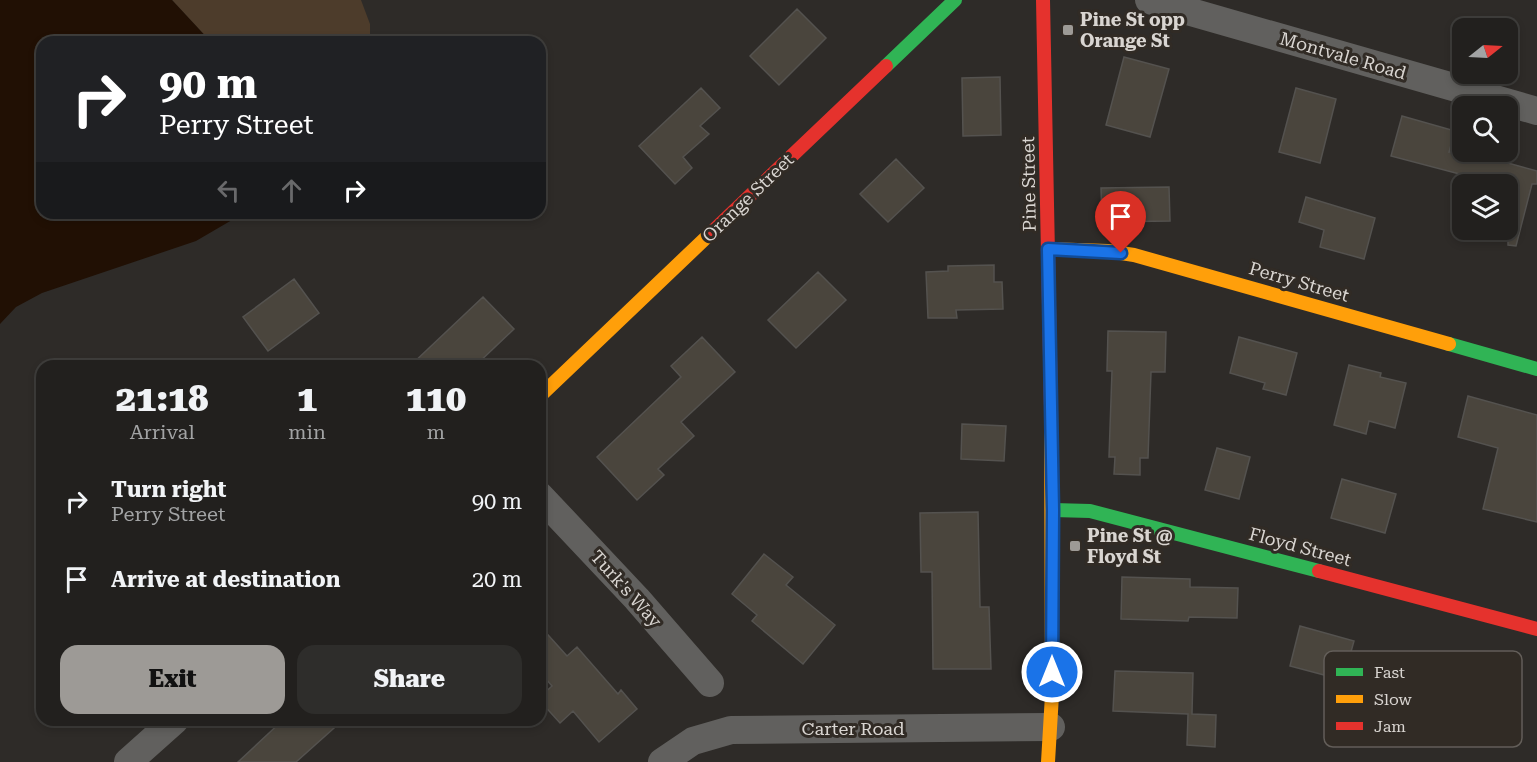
<!DOCTYPE html>
<style>
:root{--surface:#22201e;--page:#2e2d2b;--text:#f1f3f6;--muted:#a2a3a4;--line:#3f3e3c;--accent:#9d9a96}
body{margin:0;font-family:"Roboto Serif",serif;background:var(--page);color:var(--text);height:100vh;display:flex;flex-direction:column;font-size:22px;white-space:nowrap}
*{box-sizing:border-box;margin:0}
p{font-size:20px;color:var(--muted)}
.icon{flex:none;width:33px;height:33px;fill:none;stroke:currentColor;stroke-width:2;stroke-linecap:round;stroke-linejoin:round}
.map{position:relative;flex:1;overflow:hidden}
.drawer{position:absolute;left:36px;top:360px;width:510px;height:366px;display:flex;flex-direction:column;background:var(--surface);border-radius:18px;box-shadow:0 3px 9px #0003,0 0 0 2px var(--line)}
.drawer>*{flex:none}
.hud{position:absolute;left:36px;top:36px;width:510px;height:183px;border-radius:18px;box-shadow:0 3px 9px #0003,0 0 0 2px var(--line);background:#202124;color:#fff;overflow:hidden}
.needle{width:39px;rotate:72deg}
.controls{position:absolute;left:1452px;top:18px;display:grid;gap:12px}
.controls a{display:grid;place-items:center;width:66px;height:66px;border-radius:12px;background:var(--surface);box-shadow:0 3px 9px #0003,0 0 0 2px var(--line);font-size:30px}
.pin{position:absolute;display:grid;place-items:center;width:51px;height:51px;color:#fff;margin:-62px -26px;border-radius:50% 50% 50% 0;rotate:-45deg;box-shadow:0 0 6px #0007}
.pin .icon{rotate:45deg}
.me{position:absolute;width:66px;margin:-33px;rotate:0deg;stroke-linejoin:round;filter:drop-shadow(0 0 4px #0008)}
.turn{display:flex;align-items:center;gap:21px;height:126px;padding:0 24px;font-size:27px}
.turn .icon{width:78px;height:78px;stroke-width:2.5}
.turn b{display:block;font-size:42px;line-height:51px}
.lanes{display:flex;align-items:center;height:57px;padding:0 24px;background:#0003;justify-content:center;gap:30px;direction:ltr}
.lanes .off{opacity:.35}
.eta{display:flex;justify-content:space-evenly;align-items:center;height:102px;text-align:center}
.eta b{font-size:36px;font-weight:800;line-height:42px}
.button{display:flex;gap:12px;margin-top:auto;padding:12px 24px}
.button a{flex:1;height:69px;border-radius:18px;background:var(--accent);color:#111;font-size:24px;font-weight:800;line-height:69px;text-align:center}
.button a+a{background:var(--page);color:var(--text)}
ul{padding:0;list-style:none}
li{display:flex;align-items:center;gap:18px;height:78px;padding:0 24px}
li div{flex:1}
li b{display:block;font-size:22px}
li em{font-style:normal}
.map>svg:first-child{display:block}
.green{fill:#4d3c2b}
.water{fill:#211004}
.building{fill:#4a453d;stroke:#54524f;stroke-width:1.5}
.lines{fill:none;stroke-linecap:round;stroke-linejoin:round}
.street{stroke:#61605e;stroke-width:28}
.fast{stroke:#30b455;stroke-width:14}
.slow{stroke:#ff9f0a;stroke-width:14}
.jam{stroke:#e5322d;stroke-width:14}
.route-casing{stroke:#114b97;stroke-width:15}
.route{stroke:#1a73e8;stroke-width:10}
.poi-dot{fill:#9d9a96;stroke:#312b25;stroke-width:2}
.labels{text-anchor:middle;stroke-width:6;stroke-linejoin:round;paint-order:stroke}
.poi-label{font-size:18px;font-weight:bold;fill:#d9d5d1;stroke:#312b25;text-anchor:start}
.street-label{font-size:18px;fill:#d9d5d1;stroke:#312b25}
.key{fill:#312b25;stroke:#635e59;stroke-width:1.5}
.key-label{font-size:16px;fill:#d9d5d1}
</style>
<div class="map">
<svg width="1537" height="762" viewBox="0 0 1537 762">
<rect width="100%" height="100%" fill="#2e2b28"/>
<path class="green" d="M172,0h189l9,24v18h-159z"/>
<path class="water" d="M0,0h172l39,42h-169v171h202l-48,28 -154,52 -26,14 -16,17z"/>
<path class="building" d="M797,9l29,29 -47,47 -29,-29z
M1124,57l45,12 -19,68 -44,-12z
M1000,77l1,58 -38,1 -1,-58z
M701,88l19,20 -20,18 9,8 -26,23 9,11 -17,16 -36,-38z
M1296,88l40,11 -16,64 -41,-11z
M1402,116l53,15 -6,21h50l-2,8 40,11v13h-5l-16,62 -8,-1v-61h-39l2,-7 -80,-21z
M896,159l28,29 -36,34 -28,-28z
M1169,187l1,34 -68,1 -1,-34z
M1306,197l69,21 -11,41 -44,-12 4,-17 -25,-8z
M994,265v17h8l1,27 -47,1 1,8h-29l-2,-46 22,-1v-5z
M818,272l28,28 -50,48 -28,-28z
M294,279l25,34 -51,38 -25,-34z
M483,297l31,32 -39,37h-65z
M1108,331l58,1 -1,40h-14l-3,86h-8v17l-26,-1 1,-17h-6l3,-86h-5z
M702,337l33,35 -54,50 13,14 -36,33 6,6 -27,25 -40,-43 84,-80 -10,-11z
M1239,337l58,16 -11,42 -23,-6 2,-6 -35,-10z
M1349,365l32,8 -1,4 26,6 -11,45 -26,-7 -3,13 -32,-9z
M1468,396l69,19v107l-54,-13 15,-61 -40,-11z
M962,424l44,2 -2,35 -43,-2z
M1217,448l33,9 -11,42 -34,-9z
M1342,479l54,15 -11,39 -54,-15z
M978,512l2,95h9l2,62h-58l-1,-97h-11l-1,-59z
M764,554l29,23 -7,8 49,40 -32,39 -51,-43 5,-6 -25,-21z
M1122,577l68,2v8l48,1 -1,30 -48,-1 -1,4 -67,-2z
M540,626l27,30 10,-9 41,47 3,-4 16,19 -38,33 -26,-31 -13,12 -20,-22v-4l12,-11 -12,-14z
M1300,626l54,15 -11,39 -53,-14z
M1115,671l78,2 -1,41 24,1 -1,32 -28,-2 1,-31 -75,-3z
M283,720h60l-47,42h-58z"/>
<g class="lines">
<path class="street" d="M1149,0l388,111
M540,496l97,103 73,84
M128,762l47,-42
M662,762l31,-21 38,-11 320,-3"/>
<path class="fast" d="M886,66l69,-66
M1449,344l88,25
M1053,510l37,1 229,60"/>
<path class="slow" d="M1048,249l60,2 26,4 315,89
M540,396l173,-165
M1048,762l4,-67 -1,-288"/>
<path class="jam" d="M1043,0l8,407
M713,231l173,-165
M1319,571l218,58"/>
</g>
<g class="lines">
<g class="route-casing">
<path id="route" d="M1052,672l1,-162 -5,-261 73,4"/>
</g>
<use href="#route" class="route"/>
</g>
<g class="poi-dot">
<rect x="1062" y="24" width="12" height="12" rx="3"/>
<rect x="1069" y="540" width="12" height="12" rx="3"/>
</g>
<g class="labels">
<g class="poi-label">
<text x="1080" y="26">Pine St opp<tspan x="1080" dy="21">Orange St</tspan></text>
<text x="1087" y="542">Pine St @<tspan x="1087" dy="21">Floyd St</tspan></text>
</g>
<g class="street-label">
<text transform="translate(1343 56) rotate(16)" y="6">Montvale Road</text>
<text transform="translate(1029 184) rotate(-91)" y="6">Pine Street</text>
<text transform="translate(748 198) rotate(-44)" y="6">Orange Street</text>
<text transform="translate(1299 282) rotate(16)" y="6">Perry Street</text>
<text transform="translate(1300 547) rotate(15)" y="6">Floyd Street</text>
<text transform="translate(626 589) rotate(48)" y="6">Turk's Way</text>
<text x="853" y="735">Carter Road</text>
</g>
</g>
<rect x="1324" y="651" width="198" height="96" rx="9" class="key"/>
<rect x="1336" y="668" width="27" height="8" fill="#30b455"/>
<rect x="1336" y="695" width="27" height="8" fill="#ff9f0a"/>
<rect x="1336" y="722" width="27" height="8" fill="#e5322d"/>
<g class="key-label">
<text x="1374" y="678">Fast</text>
<text x="1374" y="705">Slow</text>
<text x="1374" y="732">Jam</text>
</g>
</svg>
<div class="controls">
<a><svg class="needle" viewBox="-14 -14 28 28"><path d="M0-13l5 13h-10z" fill="#e53935"/><path d="M0 13l5-13h-10z" fill="#a2a3a4"/></svg></a>
<a><svg class="icon" aria-label="search" viewBox="0 0 24 24"><circle cx="10" cy="10" r="6"/><path d="M15 15l6 6"/></svg></a>
<a><svg class="icon" aria-label="layers" viewBox="0 0 24 24"><path d="M12 4l9 5-9 5-9-5zM3 14l9 5 9-5"/></svg></a>
</div>
<div class="pin" style="left:1121px;top:253px;background:#d93025"><svg class="icon" aria-label="arrive" viewBox="0 0 24 24"><path d="M6 21V4h12l-3 4 3 4H6"/></svg></div>
<svg class="me" style="left:1052px;top:672px" viewBox="-20 -20 40 40"><circle r="17" fill="#1a73e8" stroke="#fff" stroke-width="3"/><path d="M0-11L8 9 0 5-8 9z" fill="#fff"/></svg>
<div class="hud">
<div class="turn"><svg class="icon" aria-label="right" viewBox="0 0 24 24"><path d="M7 20v-9h11M14 6l5 5-5 5"/></svg><div><b>90 m</b>Perry Street</div></div>
<div class="lanes"><svg class="icon off" aria-label="left" viewBox="0 0 24 24"><path d="M17 20v-9H6M10 6l-5 5 5 5"/></svg><svg class="icon off" aria-label="ahead" viewBox="0 0 24 24"><path d="M12 20V5M6 11l6-6 6 6"/></svg><svg class="icon" aria-label="right" viewBox="0 0 24 24"><path d="M7 20v-9h11M14 6l5 5-5 5"/></svg></div>
</div>
<section class="drawer">
<div class="eta">
<div><b>21:18</b><p>Arrival</p></div>
<div><b>1</b><p>min</p></div>
<div><b>110</b><p>m</p></div>
</div>
<ul>
<li><svg class="icon" aria-label="right" viewBox="0 0 24 24"><path d="M7 20v-9h11M14 6l5 5-5 5"/></svg><div><b>Turn right</b><p>Perry Street</p></div><em>90 m</em></li>
<li><svg class="icon" aria-label="arrive" viewBox="0 0 24 24"><path d="M6 21V4h12l-3 4 3 4H6"/></svg><div><b>Arrive at destination</b></div><em>20 m</em></li>
</ul>
<div class="button"><a>Exit</a><a>Share</a></div>
</section>
</div>
